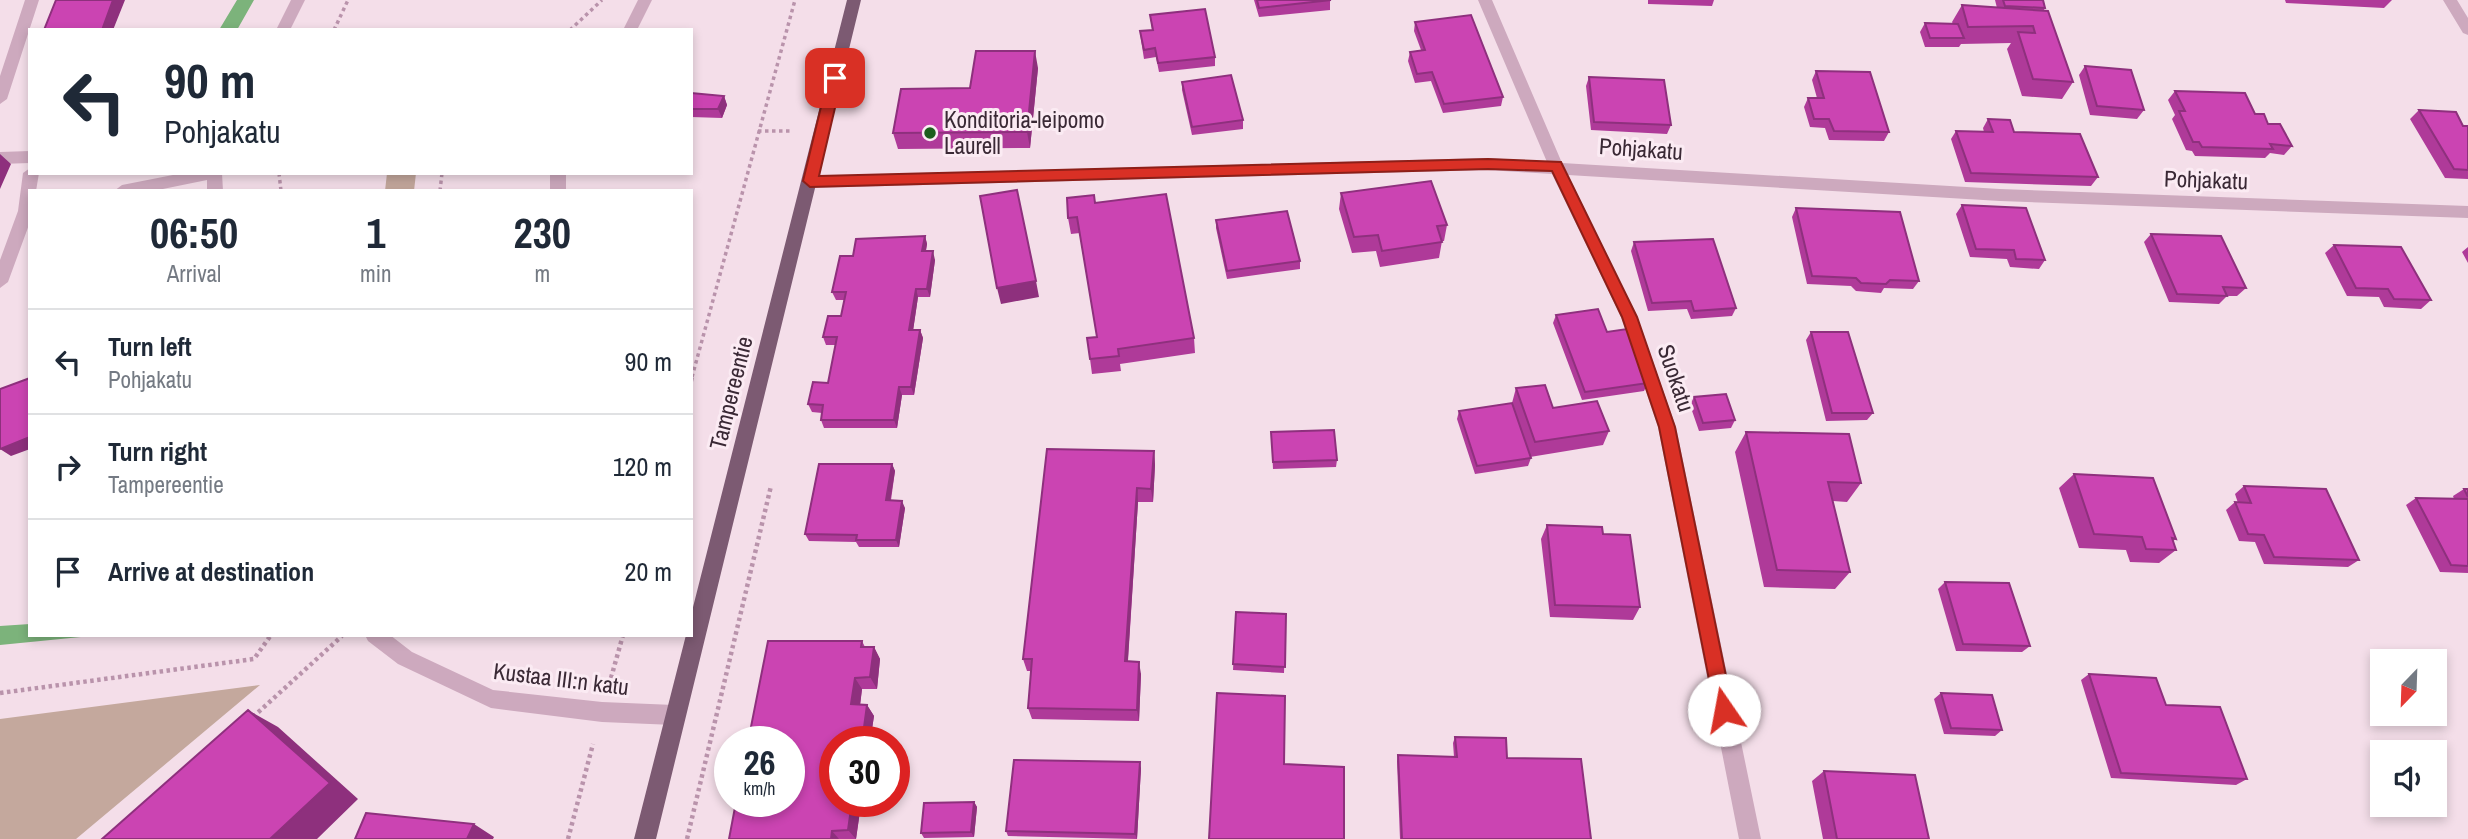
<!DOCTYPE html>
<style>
:root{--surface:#fff;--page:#f6f6f7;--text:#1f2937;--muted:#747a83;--line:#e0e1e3}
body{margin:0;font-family:"Archivo Narrow",sans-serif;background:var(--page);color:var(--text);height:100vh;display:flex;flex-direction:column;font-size:26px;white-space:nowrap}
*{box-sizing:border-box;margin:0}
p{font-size:23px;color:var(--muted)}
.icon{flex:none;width:38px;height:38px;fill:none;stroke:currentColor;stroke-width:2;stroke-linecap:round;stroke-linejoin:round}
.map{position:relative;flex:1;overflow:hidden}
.details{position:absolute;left:28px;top:189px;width:665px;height:448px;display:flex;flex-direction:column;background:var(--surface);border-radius:0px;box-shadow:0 4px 10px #0003}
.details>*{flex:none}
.banner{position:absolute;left:28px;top:28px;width:665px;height:147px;border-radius:0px;box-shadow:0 4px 10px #0003;background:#fff;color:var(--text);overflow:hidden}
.needle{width:46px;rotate:203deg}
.tools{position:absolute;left:2370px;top:649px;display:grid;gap:14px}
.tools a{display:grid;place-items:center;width:77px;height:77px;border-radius:0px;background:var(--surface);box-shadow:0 4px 10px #0003;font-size:35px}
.speed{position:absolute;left:714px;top:726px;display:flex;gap:14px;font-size:35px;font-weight:700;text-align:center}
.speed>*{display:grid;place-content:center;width:91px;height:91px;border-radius:50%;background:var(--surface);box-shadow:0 4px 10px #0003;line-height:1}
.speed small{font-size:18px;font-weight:400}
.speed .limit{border:10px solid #d22;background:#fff;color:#111}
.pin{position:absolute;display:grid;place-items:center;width:60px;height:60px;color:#fff;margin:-30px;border-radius:14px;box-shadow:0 4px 10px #0006}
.me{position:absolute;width:77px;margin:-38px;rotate:348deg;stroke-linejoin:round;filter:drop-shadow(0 0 5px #0008)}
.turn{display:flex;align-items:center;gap:24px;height:147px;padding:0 21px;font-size:32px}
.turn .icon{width:91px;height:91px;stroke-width:2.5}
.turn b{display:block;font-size:49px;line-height:60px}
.eta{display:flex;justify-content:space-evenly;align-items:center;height:119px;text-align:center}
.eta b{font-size:42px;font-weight:800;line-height:49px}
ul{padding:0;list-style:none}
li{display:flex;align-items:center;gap:21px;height:105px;padding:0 21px;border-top:2px solid var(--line)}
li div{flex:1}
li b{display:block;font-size:26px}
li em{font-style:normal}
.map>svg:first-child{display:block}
.green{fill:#c4a89d}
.water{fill:#7cb37b}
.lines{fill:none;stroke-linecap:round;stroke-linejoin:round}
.path-far1{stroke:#b993ab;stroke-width:3.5;stroke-dasharray:3.5 3.5;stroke-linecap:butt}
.path{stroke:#b993ab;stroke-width:4.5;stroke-dasharray:3.5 3.5;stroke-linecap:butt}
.minor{fill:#cda9be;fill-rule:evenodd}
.major{fill:#7c5a72;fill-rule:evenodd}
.wall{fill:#af3a99}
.shaded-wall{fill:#8e307d}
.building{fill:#cb44b2;stroke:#8e307d;stroke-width:2}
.route{fill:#d93025;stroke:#8d1f18;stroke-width:2}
.poi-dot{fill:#1c5e1d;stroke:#fbebf3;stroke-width:2.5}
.labels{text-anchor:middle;stroke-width:6;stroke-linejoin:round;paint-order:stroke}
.poi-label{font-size:23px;fill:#3a2935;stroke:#fbebf3;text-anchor:start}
.street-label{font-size:23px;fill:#3a2935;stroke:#fbebf3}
</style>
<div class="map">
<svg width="2468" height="839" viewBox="0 0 2468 839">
<rect width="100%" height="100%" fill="#f4dee9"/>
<path class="green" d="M387,173h29l-2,18h-29z
M260,685l-184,154h-76v-120z"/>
<path class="water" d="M237,0h17l-17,30h-18z
M30,624v11h71l-101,10v-19z"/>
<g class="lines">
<path class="path-far1" d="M334,30l14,-30
M570,30l32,-30
M758,131h33
M279,173l2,18
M440,191l2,-18
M692,377l103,-377"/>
<path class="path" d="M691,381l1,-5
M611,678l12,-43
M0,693l254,-34 17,-24
M253,717l89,-81
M568,839l25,-95
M687,839l84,-353"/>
<path class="minor" d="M25,0h14l-32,99 -7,5v-28z
M291,0h14l-15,30h-14z
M638,0h14l-15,30h-14z
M1478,0h14l70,163 438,26 468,17v12l-468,-17 -432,-26 69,142 39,110 85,412h-22l-81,-412 -37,-110 -69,-143 -64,-4 -678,18 -8,-6 8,-6 678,-18 59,4z
M2443,0h14l11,18v17l-5,-2z
M30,151v12l-30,1v-12z
M30,168v5h9l-3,18h-6v31l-22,60 -8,6v-28l18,-49 5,-38z
M183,173h39l1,18h-16v-11l-54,11h-39l8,-6z
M550,173h16v18h-16z
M365,635h25l22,17 81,38 109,12 72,3 7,3 3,7 -3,7 -7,3 -72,-3 -111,-14 -93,-44 -30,-23z"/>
<path class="major" d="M847,0h14l-205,839h-22l52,-204h5v-20z"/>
</g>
<path class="wall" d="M1254,0h76v10l-71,7z
M1648,0h66l-2,6 -64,-2z
M1995,0h48l2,8 -1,2 29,72 -11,17 -40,-3 -15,-47 4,-6 -50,1 -2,3h-34l-5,-15 5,-9 28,1 -1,-2 10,-17 35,3z
M2285,0h107l-8,8 -98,-5z
M1150,15l65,42v9l-56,6 -3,-15 -12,2 -3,-19 -1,-9 12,-1z
M1415,22l88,75 -2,9 -58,7 -12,-32 -16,2 -7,-22 2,-9 11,-2 -7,-19z
M2085,66l59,44 -7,9 -47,-4 -11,-40z
M1038,68l-8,80 -132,1 -5,-16 77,-45z
M1816,71l73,61 -5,9 -55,-1 -4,-12 -15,-1 -6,-20 4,-9h9l-5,-18z
M1589,77l82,48 -4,9 -76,-4 -5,-44z
M1182,82l61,38v9l-51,6 -10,-45z
M2175,91l80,23 13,10 24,22 -8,9 -14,-2 -5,5 -70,-2 -3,-5 -6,-1 -14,-31 3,-4 -7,-15z
M691,93l33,3 3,9 -5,13 -31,-1z
M2419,110l44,16h5v53l-23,-1 -35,-59z
M1988,119l26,13 84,45 -7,9 -126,-4 -14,-43 5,-8 28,1 -1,-4z
M1341,193l106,32 -3,16h-2l-3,17 -59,9 -4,-16 -24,2 -13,-44z
M1095,203l99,135 1,15 -75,11 1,7 -29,3 -2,-15 7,-22 -17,-104 -9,1 -3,-16z
M1962,205l83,55 -6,9 -29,-2 -3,-8 -37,-2 -14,-43z
M1796,208l123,73 -6,8 -29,-1 -3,5 -25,-2 -5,-5 -44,-2 -15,-67z
M1216,220l84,41v8l-73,10 -11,-51z
M2151,234l95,54 -9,8h-10l-8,8 -50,-2 -25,-60z
M925,236l2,8 -1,7 9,9 -5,37h-12l-5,33h7l3,8 -9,57h-12l-5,33h-73l-3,-8 1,-7 -10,-1 -4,-8 20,-21 8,-38h-10l-3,-8 18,-21 3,-16h-8l-4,-8 21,-36z
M1634,242l102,66 -4,8 -41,3 -4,-10 -39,2 -17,-60z
M2334,245l97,55 -10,9 -37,-2 -5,-10 -32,-1 -22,-43z
M2468,247v16l-6,-11z
M1556,315l51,17 41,51 -4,8 -62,9 -29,-77z
M1811,332l62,81 -6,7 -41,1 -20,-81z
M1516,388l37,20 56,23 -6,14 -73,12 -18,-54z
M1694,397l41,23 -4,8 -32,3 -9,-26z
M1459,411l72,47 -3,8 -53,8 -18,-55z
M1271,432l66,28 -1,7 -63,2z
M1746,432l115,51 -14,19 -14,-1 17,71 -15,17 -71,-2 -29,-135z
M1154,451l1,14 -2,37h-15l-10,159 13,13 -2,47 -107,-2 -4,-11 3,-37h-4l-4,-12z
M892,464l3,7 -4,29 14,8 -6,39h-40l-3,-5 -47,-1 -4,-7z
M2074,474l102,65 -3,2 3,9 -17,13 -29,-1 -4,-12 -47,-2 -20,-60z
M2244,486l115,74 -11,7 -84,-3 -9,-22 -16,-1 -13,-31 9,-8 3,1 -3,-9z
M2464,489h4v84l-28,-1 -34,-67 10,-7 38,1 -1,-3z
M1547,525l56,9 37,73 -7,13 -83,-3 -9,-78z
M1945,582l85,64 -8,6 -66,-1 -18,-62z
M1236,612l50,2 -2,59 -51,-3z
M862,641l3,6h9l6,12 -3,30h-15l-2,15 7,1 7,11 -4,26h-35v60l26,2 -5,35h-127z
M2089,674l77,31 81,74 -11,6 -125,-7 -30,-98z
M1941,693l61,37 -7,6 -51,-2 -10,-35z
M1455,737l52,21 84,81h-191l-3,-78 1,-6 56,2 -1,-14z
M1141,768l-4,71 -129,-3 -2,-5z
M1824,771l105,68h-106l-11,-58z
M974,802l3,5 -3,30 -50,1 -3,-5z"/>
<path class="shaded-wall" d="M113,0h12l-12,30h-11z
M1035,51l3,17 -8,80 -3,-16z
M724,96l3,9 -5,13 -4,-9z
M0,154l11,10 -11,25z
M925,236l2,8 -3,16 -2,-9z
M933,251l2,9 -5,37 -3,-8z
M1036,281l3,16 -38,7 -4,-16z
M916,289l2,8 -6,41 -3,-8z
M920,330l3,8 -9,57 -3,-8z
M899,387l3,8 -5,33 -3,-8z
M30,437v12l-19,7 -11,-7z
M1154,451l1,14 -2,37 -2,-13z
M892,464l3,7 -6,37 -3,-8z
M1137,488l1,14 -11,171 -2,-12z
M902,501l3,7 -6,39 -3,-7z
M874,647l6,12 -3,30 -7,-12z
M1139,662l2,12 -2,47 -2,-11z
M855,678l7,11 -3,26 -8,-11z
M867,705l7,11 -4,26h-3l-4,-7z
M248,710l30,17 80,72 -41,40h-47z
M846,735l5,7h-6z
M1140,762l1,6 -4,71 -2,-5z
M852,802h7l2,2 -5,35 -8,-9z
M974,802l3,5 -3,30 -3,-5z
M474,824l20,13 -1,2h-26z
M832,831l7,8h-8z"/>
<path class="building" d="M56,0h57l-11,30h-58z
M1257,0h74l-72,8z
M2003,0h40l2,8 -40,-2z
M1962,5l86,6 25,71 -40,-3 -15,-47 17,1 -2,-7 -65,1z
M1205,9l10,48 -57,6 -3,-15 -11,2 -4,-19 13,-1 -3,-15z
M1471,15l32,82 -59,7 -12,-32 -15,2 -7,-22 15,-2 -10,-28z
M1925,23l33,1 6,14h-34z
M976,51h59l-8,81 -134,1 8,-44 69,-1z
M2085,66l46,4 13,40 -47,-4z
M1816,71l54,1 19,60 -55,-1 -5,-12h-15l-6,-21h16z
M1231,75l12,45 -51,7 -10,-45z
M1589,77l75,3 7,45 -77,-3z
M2175,91l70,2 10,21h9l4,10h12l12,22 -22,-2 3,5 -71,-2 -3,-5h-6l-14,-31h6z
M691,93l33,3 -6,13h-27z
M2419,110l37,2 7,14h5v44l-14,-1z
M1988,119l22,1 4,12 66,2 18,43 -127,-4 -15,-42 37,1z
M1431,181l16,44 -10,1 5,16 -60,9 -4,-16 -24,2 -13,-44z
M1017,190l19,91 -39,7 -17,-92z
M1166,194l28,144 -76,11 1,7 -29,3 -3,-21 10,-1 -20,-120 -9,1 -1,-20 27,-3 1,8z
M1962,205l64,3 19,52 -29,-1 -2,-9 -38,-1z
M1796,208l104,4 19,69 -29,-1 -4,4 -25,-1 -5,-5 -44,-2z
M1287,211l13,50 -73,10 -11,-51z
M2151,234l70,2 25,52 -23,-1 4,9 -50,-2z
M925,236l-3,15h11l-6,38h-11l-7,41h11l-9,57h-12l-5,33h-73l2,-15 -15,-1 5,-22 15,1 9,-46h-14l5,-21h13l5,-24h-14l8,-36h13l3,-17z
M1713,239l23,69 -42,3 -3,-10 -39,2 -18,-61z
M2334,245l67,2 30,53 -37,-1 -6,-10 -32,-1z
M1598,309l9,23 20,-3 21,54 -63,9 -29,-77z
M1811,332h37l25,81h-41z
M30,378v59l-30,12v-60z
M1545,385l8,23 44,-7 12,30 -74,11 -19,-54z
M1726,394l9,26 -32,3 -9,-26z
M1512,403l19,55 -54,8 -18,-55z
M1334,430l3,30 -64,2 -2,-30z
M1746,432l103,2 12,49 -33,-1 22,90 -73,-2z
M1047,449l107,2 -3,38 -14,-1 -12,173 14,1 -2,48 -109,-2 4,-49h-9z
M819,464h73l-6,36 16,1 -6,39h-40l1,-5 -52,-1z
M2074,474l79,4 23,61 -4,-1 4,12 -30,-1 -4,-12 -48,-3z
M2244,486l82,3 33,71 -85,-3 -10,-22 -16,-1 -13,-32 16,1z
M2464,489h4v8z
M2416,498l52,1v67l-17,-1z
M1547,525l55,2 1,7 27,1 10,72 -85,-2z
M1945,582l64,1 21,63 -67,-2z
M1236,612l50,2 -1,53 -52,-3z
M768,641h94l-1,6h13l-4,30 -15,1 -4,26 16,1 -4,30h-17l-1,7h-10v60h17l-4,28 -16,1 -1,8h-102l7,-37h53v-60h-41z
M2089,674l67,4 10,27 54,2 27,72 -126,-6z
M1217,693l68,3 -1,68 60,3v72h-135z
M1941,693l51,2 10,35 -51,-2z
M248,710l82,73 -60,56h-168z
M1455,737l51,1 1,20 74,1 10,80h-189l-4,-84 59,2z
M1014,760l126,2 -5,72 -129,-3z
M1824,771l91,4 14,64h-92z
M974,802l-3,30 -50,1 3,-30z
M366,813l108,11 -7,15h-112z"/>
<path class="route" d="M835,73l7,5 -23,98 669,-17 73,3 76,155 38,110 58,283 -2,6 -7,3 -6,-3 -3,-6 -56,-283 -37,-110 -70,-146 -64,-2 -678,18 -7,-6 25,-103z"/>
<circle class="poi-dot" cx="930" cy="133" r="7"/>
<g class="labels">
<g class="poi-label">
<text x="944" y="128">Konditoria-leipomo<tspan x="944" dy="26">Laurell</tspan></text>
</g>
<g class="street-label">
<text transform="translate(1641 149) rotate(4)" y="8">Pohjakatu</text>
<text transform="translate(2206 180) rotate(2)" y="8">Pohjakatu</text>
<text transform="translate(1676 378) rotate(71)" y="8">Suokatu</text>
<text transform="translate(731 393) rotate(-76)" y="8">Tampereentie</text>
<text transform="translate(561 679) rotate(7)" y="8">Kustaa III:n katu</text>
</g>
</g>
</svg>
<div class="tools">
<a><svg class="needle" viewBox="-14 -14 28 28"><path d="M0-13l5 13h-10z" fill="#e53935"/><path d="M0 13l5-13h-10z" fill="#747a83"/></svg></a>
<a><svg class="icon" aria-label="sound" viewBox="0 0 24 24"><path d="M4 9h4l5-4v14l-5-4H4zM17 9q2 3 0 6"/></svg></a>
</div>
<div class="speed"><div>26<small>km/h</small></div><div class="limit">30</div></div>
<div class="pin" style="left:835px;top:78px;background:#d93025"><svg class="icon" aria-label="arrive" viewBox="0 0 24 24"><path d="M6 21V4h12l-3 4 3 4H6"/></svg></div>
<svg class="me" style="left:1724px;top:710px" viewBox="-20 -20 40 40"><circle r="19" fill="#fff"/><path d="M0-13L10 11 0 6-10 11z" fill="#d93025"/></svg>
<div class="banner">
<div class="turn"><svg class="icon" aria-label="left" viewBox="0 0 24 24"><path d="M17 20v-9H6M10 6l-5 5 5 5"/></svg><div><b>90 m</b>Pohjakatu</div></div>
</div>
<section class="details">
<div class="eta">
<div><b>06:50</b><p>Arrival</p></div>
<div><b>1</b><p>min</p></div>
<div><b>230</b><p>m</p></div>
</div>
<ul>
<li><svg class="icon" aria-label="left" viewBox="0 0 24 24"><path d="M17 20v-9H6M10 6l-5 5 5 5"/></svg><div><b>Turn left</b><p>Pohjakatu</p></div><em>90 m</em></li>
<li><svg class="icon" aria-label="right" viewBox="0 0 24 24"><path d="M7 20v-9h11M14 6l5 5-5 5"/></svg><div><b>Turn right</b><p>Tampereentie</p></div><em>120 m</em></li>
<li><svg class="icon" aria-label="arrive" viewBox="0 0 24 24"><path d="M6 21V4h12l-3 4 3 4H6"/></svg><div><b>Arrive at destination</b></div><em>20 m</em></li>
</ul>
</section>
</div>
